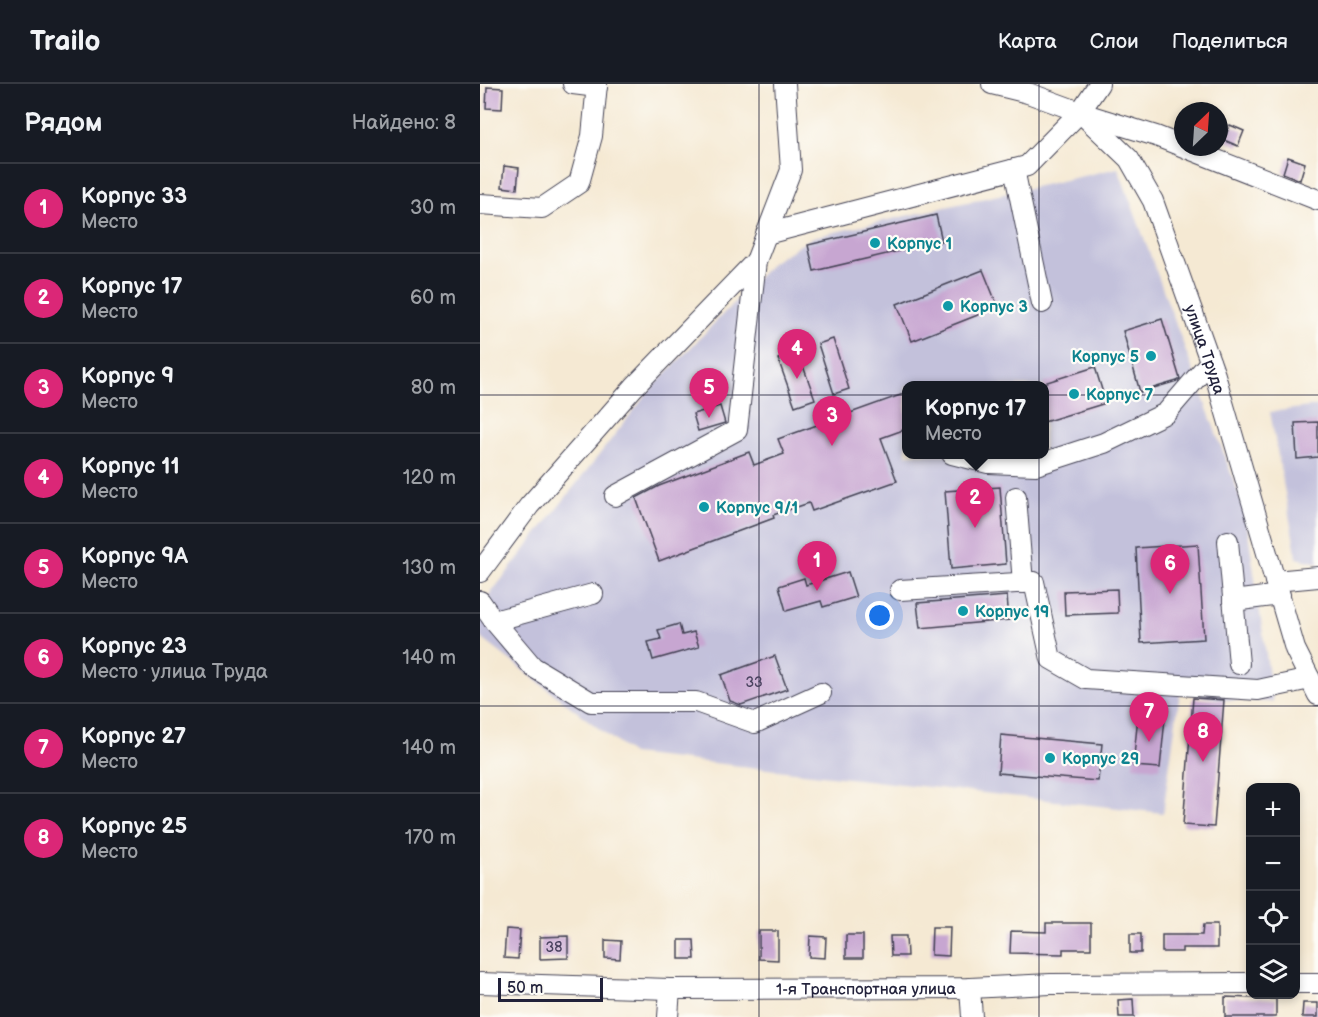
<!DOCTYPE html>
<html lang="ru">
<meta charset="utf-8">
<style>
body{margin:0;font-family:"Balsamiq Sans",sans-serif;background:#242831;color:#f1f3f6}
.controls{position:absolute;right:18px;bottom:18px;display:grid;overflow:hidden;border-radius:12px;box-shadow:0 3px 9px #0003}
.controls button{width:54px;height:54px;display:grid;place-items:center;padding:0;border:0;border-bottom:2px solid #363941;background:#171b24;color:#f1f3f6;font:30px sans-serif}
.compass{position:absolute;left:694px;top:18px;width:54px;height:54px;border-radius:50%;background:#171b24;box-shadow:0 3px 9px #0003;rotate:25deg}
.scale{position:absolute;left:18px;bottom:15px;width:105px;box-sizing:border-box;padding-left:6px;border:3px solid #22223b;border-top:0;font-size:16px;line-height:21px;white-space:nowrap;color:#22223b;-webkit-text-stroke:4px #fdfcf7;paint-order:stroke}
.you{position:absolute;left:400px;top:532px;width:21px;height:21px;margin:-15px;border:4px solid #fff;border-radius:50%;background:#1a73e8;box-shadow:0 0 0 9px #1a73e833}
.badge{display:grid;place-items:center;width:39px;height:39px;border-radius:50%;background:#db2777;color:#fff;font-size:20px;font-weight:700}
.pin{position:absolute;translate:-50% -50px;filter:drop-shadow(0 2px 3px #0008)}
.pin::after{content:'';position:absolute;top:32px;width:21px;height:18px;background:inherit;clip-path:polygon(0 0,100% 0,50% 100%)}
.popup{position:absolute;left:422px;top:297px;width:147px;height:78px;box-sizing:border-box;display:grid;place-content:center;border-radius:12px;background:#171b24;filter:drop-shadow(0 2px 4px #0005);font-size:20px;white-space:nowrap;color:#9ea1a6}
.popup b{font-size:22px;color:#f1f3f6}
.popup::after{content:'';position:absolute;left:50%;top:100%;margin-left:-12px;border:12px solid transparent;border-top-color:#171b24}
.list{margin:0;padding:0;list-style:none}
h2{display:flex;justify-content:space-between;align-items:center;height:78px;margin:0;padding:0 24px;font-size:26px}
h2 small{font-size:20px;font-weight:400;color:#9ea1a6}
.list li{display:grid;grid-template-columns:39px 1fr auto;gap:18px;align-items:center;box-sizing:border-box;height:90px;padding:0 24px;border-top:2px solid #363941}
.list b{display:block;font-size:22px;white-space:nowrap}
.list p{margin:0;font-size:20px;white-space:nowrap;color:#9ea1a6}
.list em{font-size:20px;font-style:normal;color:#9ea1a6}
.icon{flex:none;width:33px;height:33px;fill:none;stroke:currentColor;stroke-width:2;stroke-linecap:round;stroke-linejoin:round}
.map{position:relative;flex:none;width:838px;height:933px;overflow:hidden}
header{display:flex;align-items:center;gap:36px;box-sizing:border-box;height:84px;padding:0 30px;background:#171b24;border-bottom:2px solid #363941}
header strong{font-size:28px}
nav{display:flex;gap:33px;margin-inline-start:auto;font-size:21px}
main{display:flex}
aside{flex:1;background:#171b24}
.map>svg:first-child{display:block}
.industrial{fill:#c3c1db;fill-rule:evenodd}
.building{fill:#c7a6d1}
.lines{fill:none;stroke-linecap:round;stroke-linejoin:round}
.minor-casing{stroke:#424052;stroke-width:22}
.minor{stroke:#fff;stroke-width:20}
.grid{fill:none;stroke:#22223b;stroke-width:1.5;stroke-opacity:0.55}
.culture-dot{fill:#0f9aa8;stroke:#fdfcf7;stroke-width:2}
.labels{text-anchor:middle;stroke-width:4.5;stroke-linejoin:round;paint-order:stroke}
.number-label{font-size:14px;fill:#4b4360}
.culture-label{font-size:16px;font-weight:bold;fill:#0d838f;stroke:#fdfcf7;text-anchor:start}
.street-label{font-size:16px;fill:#22223b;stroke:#fdfcf7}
</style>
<header>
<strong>Trailo</strong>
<nav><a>Карта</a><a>Слои</a><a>Поделиться</a></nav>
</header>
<main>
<aside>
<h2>Рядом<small>Найдено: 8</small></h2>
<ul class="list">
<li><span class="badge">1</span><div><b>Корпус 33</b><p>Место</p></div><em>30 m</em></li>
<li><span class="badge">2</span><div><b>Корпус 17</b><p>Место</p></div><em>60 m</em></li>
<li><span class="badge">3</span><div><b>Корпус 9</b><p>Место</p></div><em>80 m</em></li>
<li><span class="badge">4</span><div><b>Корпус 11</b><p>Место</p></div><em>120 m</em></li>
<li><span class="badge">5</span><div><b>Корпус 9А</b><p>Место</p></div><em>130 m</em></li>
<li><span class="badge">6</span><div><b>Корпус 23</b><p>Место · улица Труда</p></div><em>140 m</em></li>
<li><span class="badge">7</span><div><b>Корпус 27</b><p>Место</p></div><em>140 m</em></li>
<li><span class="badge">8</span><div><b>Корпус 25</b><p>Место</p></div><em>170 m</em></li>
</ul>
</aside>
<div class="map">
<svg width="838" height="933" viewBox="0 0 838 933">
<rect width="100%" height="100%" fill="#fdfcf7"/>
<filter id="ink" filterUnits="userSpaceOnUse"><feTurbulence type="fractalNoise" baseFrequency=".0167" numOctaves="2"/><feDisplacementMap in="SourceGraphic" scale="12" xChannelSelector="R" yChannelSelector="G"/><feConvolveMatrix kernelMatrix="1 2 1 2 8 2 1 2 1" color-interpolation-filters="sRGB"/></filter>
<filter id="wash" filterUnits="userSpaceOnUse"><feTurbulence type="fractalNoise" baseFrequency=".008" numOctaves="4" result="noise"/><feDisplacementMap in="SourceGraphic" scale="24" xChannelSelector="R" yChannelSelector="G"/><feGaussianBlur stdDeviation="1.35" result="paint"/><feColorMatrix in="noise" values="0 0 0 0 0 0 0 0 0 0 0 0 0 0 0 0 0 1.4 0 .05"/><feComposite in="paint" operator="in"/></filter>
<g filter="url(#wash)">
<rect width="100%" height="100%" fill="#f5e9d3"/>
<g class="industrial">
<path d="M638 84 765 427 793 618 744 616 700 608 683 729 152 670 0 553V523L169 307 293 178 333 153ZM426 302H564V370H426Z"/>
<path d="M838 322V479L817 474 790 328Z"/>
</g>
<g id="blocks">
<g class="building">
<path d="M7 3 23 4 22 25 6 24Z"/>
<path d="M750 41 764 47 758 62 744 56Z"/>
<path d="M808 73 825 79 820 96 803 89Z"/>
<path d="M24 82 39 84 37 105 22 103Z"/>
<path d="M456 131 462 157 334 187 328 161Z"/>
<path d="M503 186 518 223 432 257 417 220Z"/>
<path d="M682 235 700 295 697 297 660 308 643 247Z"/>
<path d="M353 255 369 305 354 310 338 260Z"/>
<path d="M318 268 335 315 315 322 298 275Z"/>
<path d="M615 283 626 319 564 338V299Z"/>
<path d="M426 309V345L401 354 417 397 332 427 329 419 293 431 294 434 179 477 156 414 179 402 269 368 274 381 304 370 298 355Z"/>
<path d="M240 322 245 339 218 347 213 330Z"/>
<path d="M838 338V373L817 375 815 339Z"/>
<path d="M520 403 526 480 471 485 465 407Z"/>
<path d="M718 460 724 555 661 559 656 464Z"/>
<path d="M368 488 376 513 343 523 341 517 306 527 299 502 324 494 326 501Z"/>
<path d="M637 505 638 529 585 531 584 507Z"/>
<path d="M527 512 529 536 440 544 437 519Z"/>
<path d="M199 540 202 551 214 548 219 563 173 576 168 558 181 555 178 546Z"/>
<path d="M295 572 307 605 261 621 250 617 241 591Z"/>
<path d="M713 614 744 616 734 743 703 741Z"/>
<path d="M658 632 685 635 680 684 653 682Z"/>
<path d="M521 651 622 660 618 697 518 689Z"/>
<path d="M566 839H611V865H583V870L530 869 531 847 566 848Z"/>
<path d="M723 841H737V864H702V868H682V851H722Z"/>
<path d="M452 843H470L469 872 451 871Z"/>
<path d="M26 845 40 846 38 875 24 874Z"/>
<path d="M279 847H298V876L279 875Z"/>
<rect x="650" y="850" width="11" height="19"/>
<rect x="366" y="851" width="17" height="23"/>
<path d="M88 852V874L60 875V853Z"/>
<path d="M330 852 346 853 345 874 329 873Z"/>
<path d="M410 852H426L427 872H411Z"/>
<path d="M125 856 141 857 140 875 125 874Z"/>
<path d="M199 856H214L215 875H199Z"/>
<path d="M745 913 796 915V933H745Z"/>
<path d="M653 915 654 933H639L638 916Z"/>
<path d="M823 919H838V933H822Z"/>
</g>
</g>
</g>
<g filter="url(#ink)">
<use href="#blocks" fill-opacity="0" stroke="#424052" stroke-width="1.5"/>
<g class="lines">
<g class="minor-casing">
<g id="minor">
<path d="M93 0 117 3"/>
<path id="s1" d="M512 0 548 9 600 28 649 75 673 117 735 291 815 565 838 611"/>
<path d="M605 30 676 52 838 116"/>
<path d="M534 85 562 219"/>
<path d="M0 120 62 124 99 99 112 52 117 0"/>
<path d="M286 150 547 82 600 28 619 0"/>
<path d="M472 370 508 379 556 381 624 359 686 329 730 278"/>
<path d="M135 412 257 346 276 177 311 86 305 0"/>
<path d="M536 413 543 499"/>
<path d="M748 457 759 580"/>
<path d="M0 488 49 422 154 303 276 177"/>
<path d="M795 497 838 493"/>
<path d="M420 506 554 498 571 575 606 595 778 606 830 595"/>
<path d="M0 517 14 537 113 510"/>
<path d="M753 517 800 511"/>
<path d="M14 537 53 583 111 618H216L275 639 341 609"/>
<path id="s2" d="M0 899 190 905 490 904 571 900 770 899"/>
<path d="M816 899H838"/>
<path d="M490 904 492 933"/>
<path d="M188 933 190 905"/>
</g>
</g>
<use href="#minor" class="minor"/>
</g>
</g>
<path class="grid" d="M279 0V933M559 0V933M0 311H838M0 622H838"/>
<g class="culture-dot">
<circle cx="395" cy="159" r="6"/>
<circle cx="468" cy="222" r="6"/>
<circle cx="671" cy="272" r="6"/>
<circle cx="594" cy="310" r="6"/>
<circle cx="224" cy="423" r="6"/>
<circle cx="483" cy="527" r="6"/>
<circle cx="570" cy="674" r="6"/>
</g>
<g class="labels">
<g class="number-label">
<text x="274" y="603">33</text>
<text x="74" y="868">38</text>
</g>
<g class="culture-label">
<text x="407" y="165">Корпус 1</text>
<text x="480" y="228">Корпус 3</text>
<text x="659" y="278" text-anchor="end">Корпус 5</text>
<text x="606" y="316">Корпус 7</text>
<text x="236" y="429">Корпус 9/1</text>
<text x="495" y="533">Корпус 19</text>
<text x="582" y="680">Корпус 29</text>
</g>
<g class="street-label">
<text dy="6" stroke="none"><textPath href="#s1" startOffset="366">улица Труда</textPath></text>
<text dy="6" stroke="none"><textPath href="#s2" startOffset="386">1-я Транспортная улица</textPath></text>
</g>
</g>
</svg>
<div class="controls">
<button>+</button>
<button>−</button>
<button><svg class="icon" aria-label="locate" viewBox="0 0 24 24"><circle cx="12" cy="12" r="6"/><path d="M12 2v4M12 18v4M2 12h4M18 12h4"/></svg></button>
<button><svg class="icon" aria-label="layers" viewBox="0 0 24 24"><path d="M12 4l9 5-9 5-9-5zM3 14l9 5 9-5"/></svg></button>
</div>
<svg class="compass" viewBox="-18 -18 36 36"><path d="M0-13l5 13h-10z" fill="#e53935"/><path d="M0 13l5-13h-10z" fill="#9ea1a6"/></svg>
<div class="scale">50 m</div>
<div class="you"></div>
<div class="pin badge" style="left:337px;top:507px">1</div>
<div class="pin badge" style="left:495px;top:444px">2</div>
<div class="popup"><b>Корпус 17</b>Место</div>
<div class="pin badge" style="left:352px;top:362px">3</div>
<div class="pin badge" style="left:317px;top:295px">4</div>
<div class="pin badge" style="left:229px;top:334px">5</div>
<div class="pin badge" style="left:690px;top:510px">6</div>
<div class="pin badge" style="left:669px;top:658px">7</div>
<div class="pin badge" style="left:723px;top:678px">8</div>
</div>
</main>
